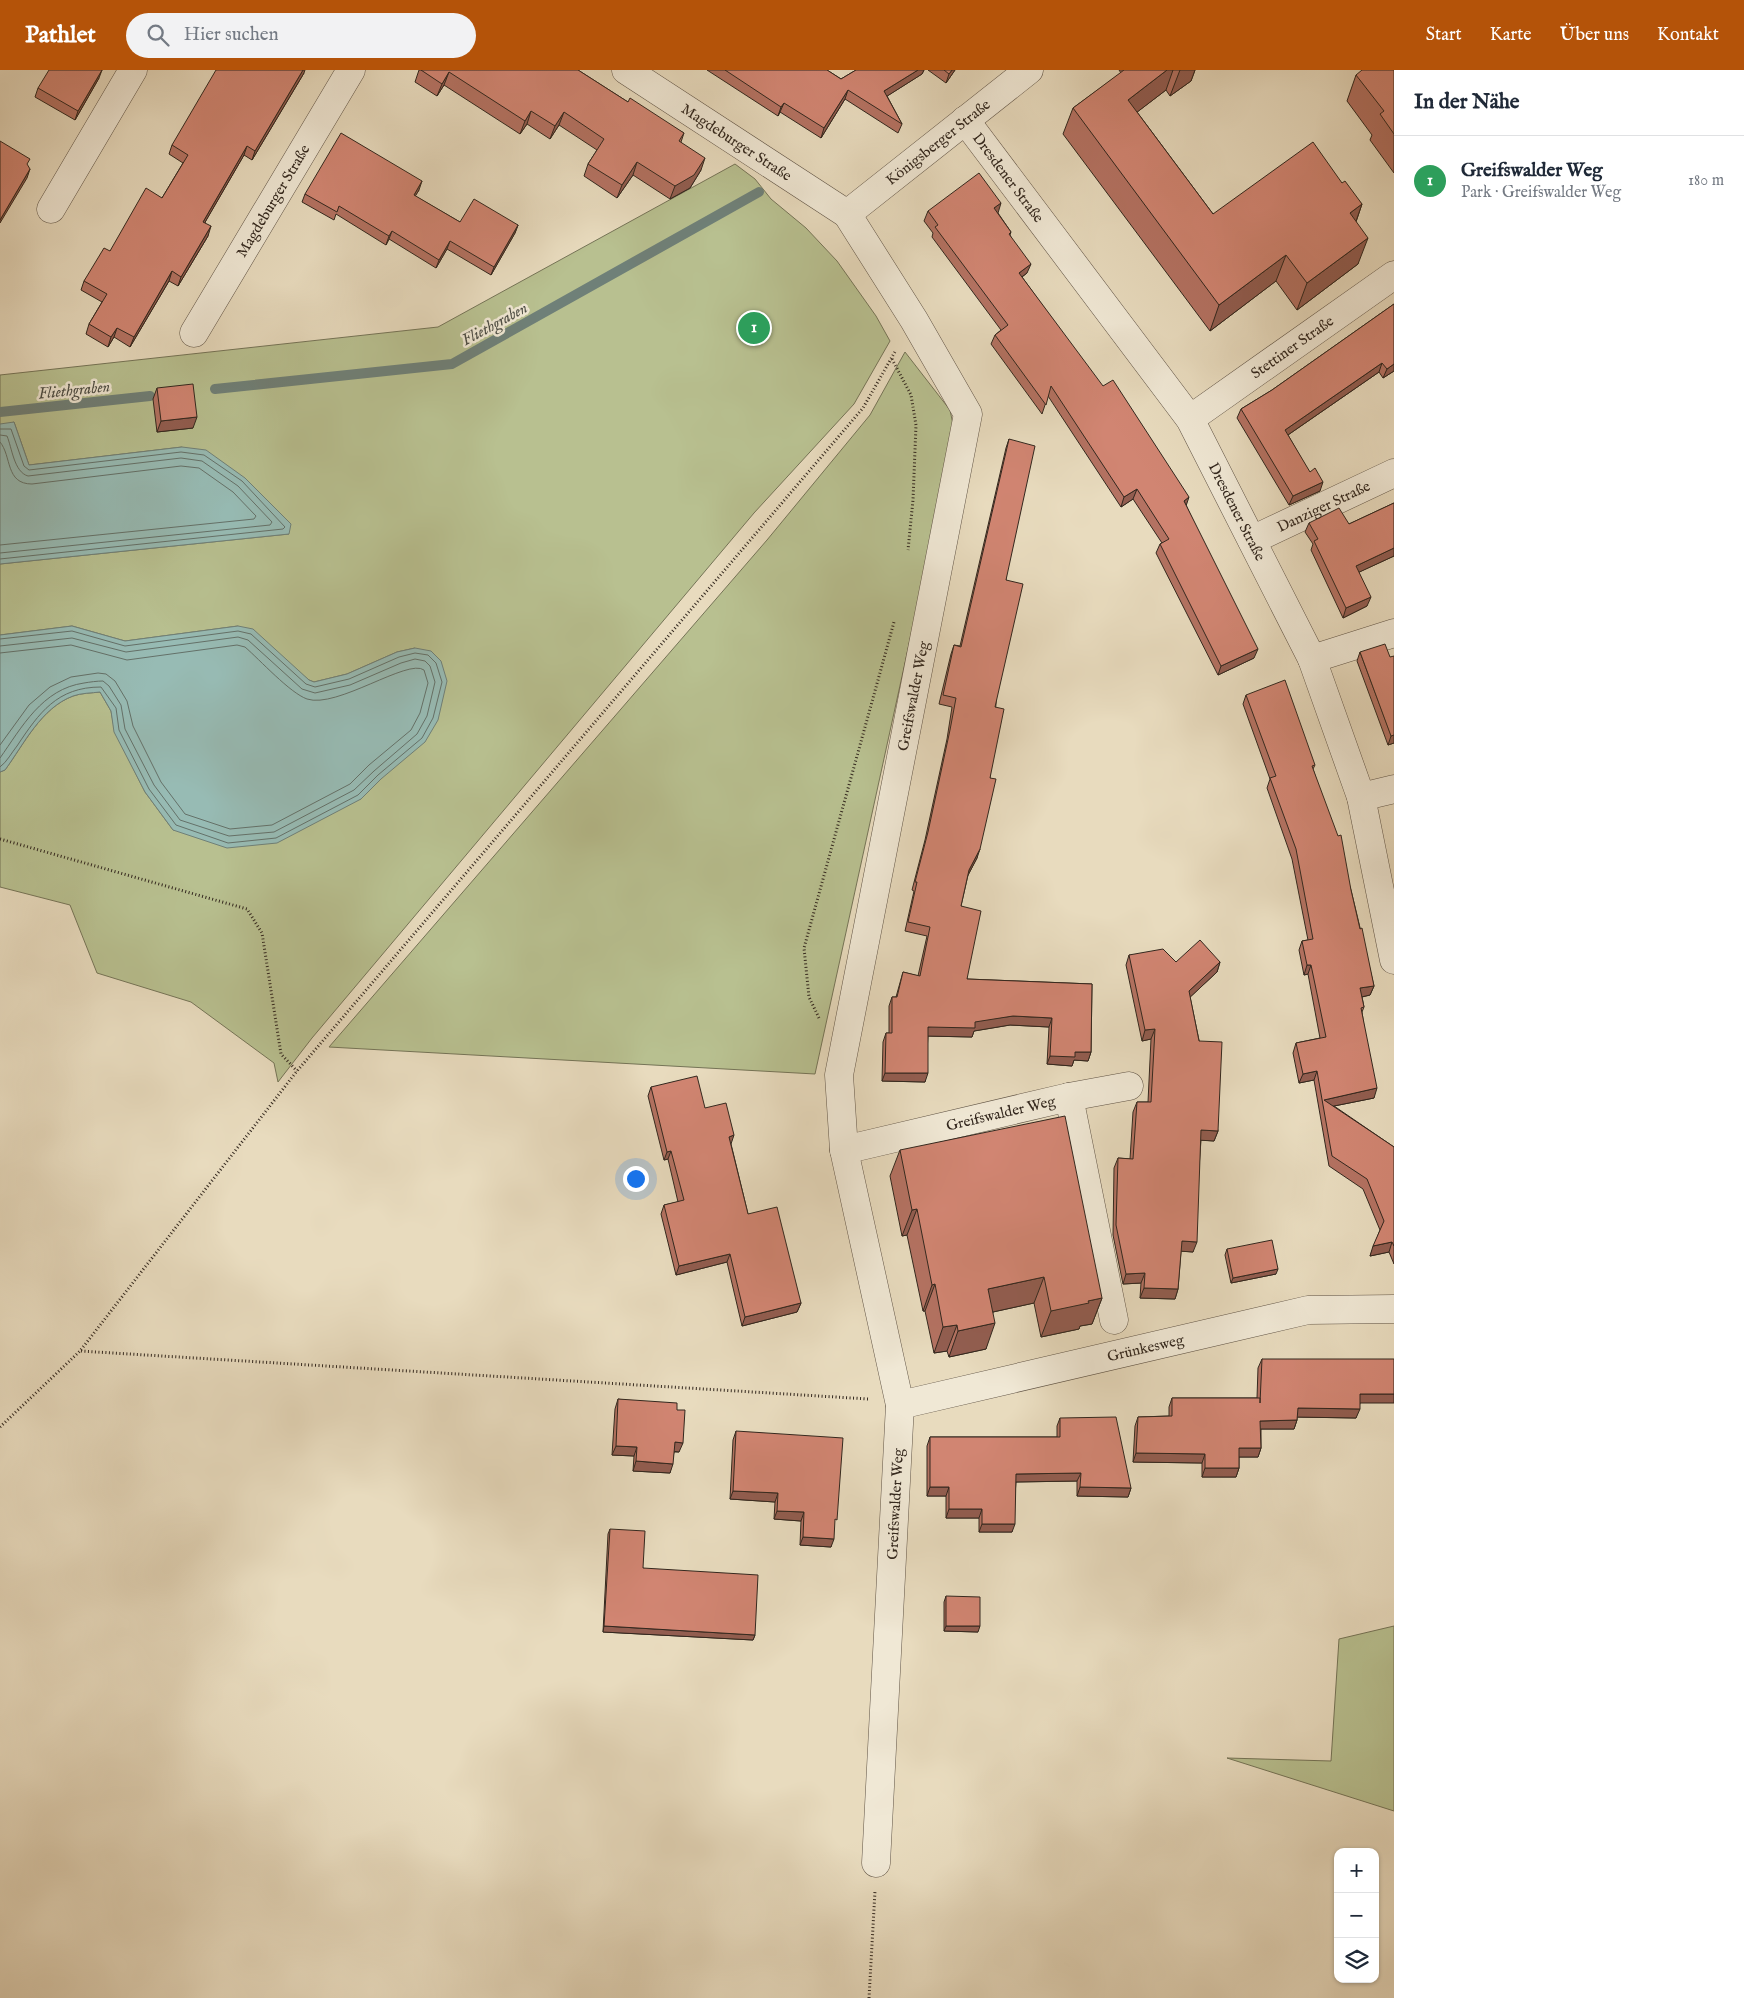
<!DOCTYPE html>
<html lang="de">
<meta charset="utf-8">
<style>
body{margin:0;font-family:"IM FELL English",serif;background:#f2f2f3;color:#1f2937}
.controls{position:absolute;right:15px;bottom:15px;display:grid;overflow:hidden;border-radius:10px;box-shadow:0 1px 4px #0004}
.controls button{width:45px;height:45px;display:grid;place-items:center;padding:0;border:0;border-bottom:1px solid #e0e1e3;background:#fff;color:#1f2937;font:25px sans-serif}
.you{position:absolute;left:635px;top:1108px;width:18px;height:18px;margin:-12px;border:4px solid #fff;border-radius:50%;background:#1a73e8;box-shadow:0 0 0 8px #1a73e833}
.badge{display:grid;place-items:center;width:32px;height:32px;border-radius:50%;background:#b45309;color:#fff;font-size:16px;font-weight:700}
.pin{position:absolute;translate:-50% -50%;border:2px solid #fff;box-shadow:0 1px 5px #0006}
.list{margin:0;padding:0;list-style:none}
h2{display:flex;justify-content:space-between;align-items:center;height:65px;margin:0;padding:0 20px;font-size:21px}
h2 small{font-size:16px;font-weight:400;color:#747a83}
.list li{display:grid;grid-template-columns:32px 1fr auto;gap:15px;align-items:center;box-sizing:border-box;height:90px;padding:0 20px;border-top:1px solid #e0e1e3}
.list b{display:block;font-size:19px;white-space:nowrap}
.list p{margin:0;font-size:16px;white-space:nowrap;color:#747a83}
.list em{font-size:16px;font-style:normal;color:#747a83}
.icon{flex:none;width:28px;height:28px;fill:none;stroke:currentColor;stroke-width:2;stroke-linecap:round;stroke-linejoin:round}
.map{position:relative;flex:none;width:1394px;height:1928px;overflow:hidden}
header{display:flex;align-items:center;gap:30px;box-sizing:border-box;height:70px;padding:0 25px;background:#b45309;color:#fff}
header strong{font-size:24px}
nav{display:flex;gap:28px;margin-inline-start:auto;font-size:18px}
.search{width:350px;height:45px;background:#f2f2f3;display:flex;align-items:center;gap:12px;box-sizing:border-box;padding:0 18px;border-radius:28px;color:#747a83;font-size:19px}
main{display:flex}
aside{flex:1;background:#fff}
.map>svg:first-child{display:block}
.green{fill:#b8c090;stroke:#757457}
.water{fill:#97bbb4;stroke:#6f8078}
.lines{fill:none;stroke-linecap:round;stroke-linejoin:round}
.shore{stroke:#647169;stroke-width:1}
.stream{stroke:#6f8078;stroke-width:10}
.minor-casing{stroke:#605446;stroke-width:29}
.path{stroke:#32271e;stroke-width:3;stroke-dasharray:1 2.5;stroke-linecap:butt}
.minor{stroke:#f0e8d5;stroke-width:28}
.wall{fill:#b47262;stroke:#32271e}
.shaded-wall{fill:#925d50;stroke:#32271e}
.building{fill:#d18572;stroke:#32271e}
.labels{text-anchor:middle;stroke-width:5;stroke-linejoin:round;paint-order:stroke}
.street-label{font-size:15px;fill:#32271e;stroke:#f0e8d5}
.water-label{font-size:16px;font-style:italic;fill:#4b4c44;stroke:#f0e8d5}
</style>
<header>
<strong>Pathlet</strong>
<div class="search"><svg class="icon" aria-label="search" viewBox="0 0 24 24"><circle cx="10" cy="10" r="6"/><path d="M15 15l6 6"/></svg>Hier suchen</div>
<nav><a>Start</a><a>Karte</a><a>Über uns</a><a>Kontakt</a></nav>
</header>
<main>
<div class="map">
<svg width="1394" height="1928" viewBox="0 0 1394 1928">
<rect width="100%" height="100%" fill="#e8dbbe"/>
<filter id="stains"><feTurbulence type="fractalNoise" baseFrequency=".004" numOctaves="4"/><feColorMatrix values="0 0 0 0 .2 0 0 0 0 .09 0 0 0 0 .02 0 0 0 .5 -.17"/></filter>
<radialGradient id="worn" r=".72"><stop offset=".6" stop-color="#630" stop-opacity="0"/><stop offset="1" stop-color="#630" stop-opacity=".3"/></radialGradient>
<g class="green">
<path d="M735 94 755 109 771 129 806 158 837 191 876 246 890 271 854 334 754 443 312 968 278 1012 274 993 191 932 97 903 70 835 0 817V702L5 700C24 674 41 638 73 626 81 623 92 623 100 622L111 641 115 662 145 722 173 760 361 729 381 709 415 578 397 582 347 604 314 612 309 610 238 556 125 571 72 556 0 565V494L289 464 182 377 29 395 14 352 0 359V305L438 257Z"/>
<path d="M905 282 950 340 955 364 815 1004 329 977 767 470 870 345Z"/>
<path d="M1394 1556V1741L1227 1688 1331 1691 1339 1569Z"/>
</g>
<g class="water">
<path d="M14 352 29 395 182 377 206 380 245 408 291 454 289 464 0 494V354Z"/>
<path d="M72 556 125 571 238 556 253 559 309 610 314 612 347 604 397 582 415 578 431 581 441 591 447 611 438 650 425 672 381 709 361 729 277 773 227 778 173 760 145 722 114 662 111 641 100 622C92 623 81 623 73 626 41 638 24 674 5 700L0 702V565Z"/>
</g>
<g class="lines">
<g class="shore">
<path d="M0 359H11L24 396 29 400 181 382 204 385 242 411 285 457 283 459 0 489"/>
<path d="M0 365 7 366C12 378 14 402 28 406L181 388 202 391 238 416 272 452 270 455 0 483"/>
<path d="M0 372C12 386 5 414 32 414L181 396 199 398 233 422 256 446 254 449 0 475"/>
<path d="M0 569 72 561 125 576 238 561 251 564 306 614 315 617 349 609 399 587 415 583 428 585 436 593 442 612 433 648 422 668 378 705 358 725 276 768 228 773 176 755 149 719 119 660 116 638 101 617C57 617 39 643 17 676 12 682 7 692 0 697"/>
<path d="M0 576 72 568 126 582 238 567 248 570 302 619 315 623 350 615 401 593 415 589 425 591 430 596 435 612 427 646 417 664 374 701 354 720 274 762 229 766 180 750 154 715 125 659 121 635 109 616 103 611C97 611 90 612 84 613 42 619 22 657 0 688"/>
<path d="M0 583 71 575 127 590 237 575 245 577C260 590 290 623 307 629 337 639 408 588 424 600L428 613 420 643 411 660 369 695 350 714 272 755 230 759 185 744 161 712 133 656 127 631 115 611 106 604 98 603 71 607 50 617 29 635 0 675"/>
</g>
<g class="stream">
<path d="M215 319 452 294 759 122"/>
<path d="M0 342 150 326"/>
</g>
<g class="minor-casing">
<g id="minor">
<path id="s1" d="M626 0 847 144 914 250 968 344 839 1005 844 1080 900 1335 876 1793"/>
<path id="s2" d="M965 50 1190 349 1312 589 1361 727 1394 890"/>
<path d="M51 139 133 0"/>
<path id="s3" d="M847 144 1029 0"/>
<path id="s4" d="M194 263 351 0"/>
<path id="s5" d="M1190 349 1394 205"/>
<path id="s6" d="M1252 470 1394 403"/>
<path d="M1312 589 1394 563"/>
<path d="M1361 727 1394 719"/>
<path d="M1069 1027 1114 1250"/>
<path id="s7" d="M844 1080 1069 1027 1129 1016"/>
<path id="s8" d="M900 1335 1308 1240 1394 1239"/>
</g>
</g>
<g class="path">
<path d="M892 289 911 325 916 355 913 430 908 480"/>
<path d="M0 769 247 839 262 863 281 984 297 1001"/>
<path d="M819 948 809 927 804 878 894 552"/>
<path d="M868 1329 80 1281 297 1001 863 338 896 280"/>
<path d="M0 1357 80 1281"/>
<path d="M869 1928 875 1821"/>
</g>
<use href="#minor" class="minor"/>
</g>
<g class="wall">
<path d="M419 0H578L628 32 684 63 681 72 701 100 690 118 670 129 633 105 617 128 584 106 588 94 597 80 559 55 550 69 527 54 520 64 444 15 437 26 415 12Z"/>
<path d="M707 0H827L841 9 856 0H924L922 4 887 26 902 54 898 63 845 29 821 68 780 42 778 46Z"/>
<path d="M928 0H955L946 13Z"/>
<path d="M1119 0H1195L1191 11 1170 26 1166 20 1137 42 1213 144 1342 113 1362 134 1356 152 1358 194 1297 240 1276 211 1210 261 1063 64 1073 38 1121 3Z"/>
<path d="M1394 0V103L1370 70 1372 65 1347 31 1356 5Z"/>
<path d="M304 3 252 90 244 85 205 152 208 166 178 216 169 211 130 277 114 267 108 277 86 264 89 254 102 232 81 220 84 211 110 181 162 128 183 93 169 84 172 75Z"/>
<path d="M99 8 75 50 35 27 38 18Z"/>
<path d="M419 120 415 126 460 152 518 155 515 163 491 205 447 179 436 198 389 169 386 175 336 144 334 150 302 132 305 124Z"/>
<path d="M928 141 998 143 1011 162 1010 165 1027 203 1022 207 1186 435 1254 588 1218 605 1156 483 1160 474 1162 473 1133 429 1121 437 1048 326 1042 344 991 274 995 265 1001 260 932 167 933 163 924 151Z"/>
<path d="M1394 234V301L1383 308 1379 302 1288 365 1320 421 1289 435 1237 348 1241 339 1272 320Z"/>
<path d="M157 318 193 358 157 362 153 329Z"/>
<path d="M1009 369 1006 510 990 708 977 788 968 805 961 836 967 909 1092 914 1091 982 1088 991 1074 990 1072 996 1047 994 1049 957 1010 955 974 961 972 967 928 966 925 1012 882 1011 883 972 886 963H889V936L892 927H896L903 902 918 906 927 866 905 861 914 821 912 820 925 770 947 669 952 637 939 634 951 584 954 575 960 576 1006 378Z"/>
<path d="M1394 433V486L1359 502 1367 536 1343 548 1311 480 1313 474 1305 462 1309 453 1349 454Z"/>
<path d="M1360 582 1394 673 1388 675 1357 591Z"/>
<path d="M1246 625 1315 695 1313 699 1351 820 1374 916 1370 925 1362 927 1364 937 1362 942 1374 1028 1334 1036 1394 1077V1194L1389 1182 1370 1186 1380 1160 1363 1119 1329 1096 1314 1010 1299 1013 1293 983 1296 973 1320 968 1308 904 1304 905 1299 880 1302 871 1308 870 1292 789 1267 718 1270 709 1243 634Z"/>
<path d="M1129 885 1176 892H1220L1217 902 1190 927 1218 1061 1214 1071 1201 1070 1193 1182 1181 1181 1178 1219 1175 1229 1140 1228 1141 1213 1123 1214 1113 1165 1114 1098 1118 1088 1130 1089 1133 1042 1137 1032H1148L1151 969 1142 971 1126 895Z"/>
<path d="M651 1017 705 1038 731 1074 748 1144 801 1233 797 1242 742 1256 727 1192 676 1205 661 1144 664 1135 678 1132 668 1089 664 1090 648 1026Z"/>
<path d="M900 1080 1102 1228 1092 1254 1080 1256 1079 1259 1041 1267 1034 1233 993 1242 986 1279 949 1287 947 1281 934 1283 925 1241H923L907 1165 902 1166 890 1106Z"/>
<path d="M1227 1179 1276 1204 1231 1213 1225 1185Z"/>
<path d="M1262 1289 1360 1333 1356 1348 1297 1347V1350L1294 1359H1261V1378L1258 1387H1239V1398L1236 1407H1202V1393L1133 1392 1135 1356 1138 1347 1169 1346V1337L1172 1328H1257L1258 1298Z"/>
<path d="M618 1329 677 1340 679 1382H674L670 1403 633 1401 634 1386 612 1385 615 1339Z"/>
<path d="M1060 1348 1131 1418 1128 1427 1077 1426V1411L1016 1412 1012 1462H979V1448H946V1426H927V1376L930 1367H1057V1356Z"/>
<path d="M736 1361 834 1458 831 1477 800 1475 801 1451 774 1449 775 1432 730 1429 733 1370Z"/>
<path d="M610 1459 643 1498 755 1565 753 1570 603 1562 608 1464Z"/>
<path d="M946 1526 978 1562 944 1561V1532Z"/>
</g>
<g class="shaded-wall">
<path d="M102 0 99 8 75 50 78 41Z"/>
<path d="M303 0H305L304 3 252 90 255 81Z"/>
<path d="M918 0H924L922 4 881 30 884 21Z"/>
<path d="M952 0H955L946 13 949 4Z"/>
<path d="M1167 0H1173L1166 20 1119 56 1128 30Z"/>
<path d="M1180 0H1195L1191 11 1170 26Z"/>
<path d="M449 2 444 15 437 26 442 14Z"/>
<path d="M848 20 845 29 821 68 824 58Z"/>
<path d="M784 33 780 42 778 46 781 37Z"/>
<path d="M531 41 527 54 520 64 525 51Z"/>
<path d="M564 42 559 55 550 69 555 56Z"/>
<path d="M247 76 244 85 200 161 203 152Z"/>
<path d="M705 88 701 100 690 118 670 129 675 116Z"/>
<path d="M637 92 633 105 617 128 622 115Z"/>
<path d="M30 99 27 108 0 153V150Z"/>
<path d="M422 111 419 120 411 133 414 125Z"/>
<path d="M1001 133 998 143 991 148 994 138Z"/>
<path d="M1362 134 1353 160 1350 143Z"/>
<path d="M518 155 515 163 491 205 494 197Z"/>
<path d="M211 156 208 166 178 216 181 207Z"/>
<path d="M392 161 389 169 386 175 389 166Z"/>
<path d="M1368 168 1358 194 1297 240 1307 213Z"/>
<path d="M450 171 447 179 436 198 439 190Z"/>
<path d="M1286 185 1276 211 1210 261 1219 235Z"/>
<path d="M1031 194 1027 203 1015 212 1019 203Z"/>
<path d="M172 201 169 211 130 277 134 267Z"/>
<path d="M117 258 114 267 108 277 111 267Z"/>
<path d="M1382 293 1379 302 1282 369 1285 360Z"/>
<path d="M1394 294V301L1383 308 1387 299Z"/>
<path d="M197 347 193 358 157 362 161 351Z"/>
<path d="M1323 412 1320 421 1289 435 1293 426Z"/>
<path d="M1137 419 1133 429 1121 437 1124 427Z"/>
<path d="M1189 427 1186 436 1184 431Z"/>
<path d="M1394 478V486L1353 505 1356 496Z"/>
<path d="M1371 527 1367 536 1343 548 1346 538Z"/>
<path d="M1258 579 1254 588 1218 605 1221 596Z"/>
<path d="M1394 665V673L1388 675 1391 666Z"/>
<path d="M980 779 977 788 966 809 969 800Z"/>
<path d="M1220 892 1217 902 1185 932 1189 921Z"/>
<path d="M1307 895H1311L1308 904 1304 905Z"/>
<path d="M1374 916 1370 925 1357 928 1360 918Z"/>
<path d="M1013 946 1052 948 1049 957 1010 955 974 961 972 967 925 966 928 957Z"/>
<path d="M1155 959 1151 969 1142 971 1145 960Z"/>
<path d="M1075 982H1091L1088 991 1074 990 1072 996 1047 994 1050 986Z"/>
<path d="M1317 1001 1314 1010 1299 1013 1303 1004Z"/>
<path d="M885 1003H928L925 1012 882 1011Z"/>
<path d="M1377 1018 1374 1028 1324 1038V1030Z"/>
<path d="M1201 1060 1218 1061 1214 1071 1197 1070Z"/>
<path d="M734 1065 731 1074 725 1075 729 1067Z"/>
<path d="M671 1081 668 1089 664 1090 667 1082Z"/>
<path d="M917 1139 907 1165 902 1166 912 1140Z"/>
<path d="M1182 1171 1197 1172 1193 1182 1178 1181Z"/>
<path d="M1392 1172 1389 1182 1370 1186 1373 1176Z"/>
<path d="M730 1184 727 1192 676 1205 679 1196Z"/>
<path d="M1278 1199 1276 1204 1231 1213 1233 1208Z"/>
<path d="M1145 1203 1141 1213 1123 1214 1126 1204Z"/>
<path d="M1044 1207 1034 1233 979 1245 988 1219Z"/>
<path d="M935 1214 925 1241H923L932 1215Z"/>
<path d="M1144 1218 1178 1219 1175 1229 1140 1228Z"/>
<path d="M1102 1228 1092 1254 1080 1256 1079 1259 1041 1267 1051 1241 1088 1231Z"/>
<path d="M801 1233 797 1242 742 1256 745 1247Z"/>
<path d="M995 1253 986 1279 949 1287 958 1261Z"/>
<path d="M957 1255 947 1281 934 1283 943 1257Z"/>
<path d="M1360 1324H1394V1333H1356Z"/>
<path d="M1298 1338 1360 1339 1356 1348 1294 1347Z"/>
<path d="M1297 1350 1294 1359H1257L1260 1351Z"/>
<path d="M675 1372 683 1373 679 1382 672 1381Z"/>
<path d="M616 1376 637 1377 634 1386 612 1385Z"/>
<path d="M1239 1378H1261L1258 1387H1236Z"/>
<path d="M1136 1383 1205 1384 1202 1393 1133 1392Z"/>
<path d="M636 1391 673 1394 670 1403 633 1401Z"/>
<path d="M1205 1398H1239L1236 1407H1202Z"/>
<path d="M1081 1403 1077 1411 1013 1412 1016 1404Z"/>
<path d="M930 1417H949L946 1426H927Z"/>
<path d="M1080 1417 1131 1418 1128 1427 1077 1426Z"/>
<path d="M733 1421 778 1423 775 1432 730 1429Z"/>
<path d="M949 1439H982L979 1448H946Z"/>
<path d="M777 1441 804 1442 801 1451 774 1449Z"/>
<path d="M982 1454H1015L1012 1462H979Z"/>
<path d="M803 1467 834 1469 831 1477 800 1475Z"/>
<path d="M604 1556 755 1565 753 1570 603 1562Z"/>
<path d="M946 1556H980L978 1562 944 1561Z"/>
</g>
<g class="building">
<path d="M49 0H102L78 41 38 18Z"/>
<path d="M216 0H303L255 81 247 76 203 152 211 156 181 207 172 201 134 267 117 258 111 267 89 254 107 224 84 211 104 178 110 181 146 118 162 128 188 85 172 75Z"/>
<path d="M421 0H578L628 32 630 28 684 63 679 71 705 88 694 105 675 116 637 92 622 115 588 94 604 69 564 42 555 56 531 41 525 51 449 2 442 14Z"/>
<path d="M725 0H827L841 9 856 0H918L884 21 902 54 848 20 824 58 784 33 781 37Z"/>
<path d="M944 0H952L949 4Z"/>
<path d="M1124 0H1167L1128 30 1213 144 1313 72 1342 113 1345 111 1362 134 1350 143 1368 168 1307 213 1286 185 1219 235 1073 38Z"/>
<path d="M1362 0H1394V64L1380 44 1384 41 1356 5Z"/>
<path d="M341 63 422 111 414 125 460 152 474 129 518 155 494 197 450 171 439 190 392 161 389 166 339 136 337 142 305 124Z"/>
<path d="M0 71 30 89 27 94 30 99 0 150Z"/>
<path d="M979 103 1001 133 994 138 1011 162 1009 164 1031 194 1019 203 1103 316 1113 310 1189 427 1184 431 1258 579 1221 596 1160 474 1169 469 1137 419 1124 427 1051 316 1046 335 995 265 1008 255 935 157 938 155 928 141Z"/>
<path d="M1394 234V294L1387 299 1382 293 1285 360 1310 402 1315 398 1323 412 1293 426 1241 339 1272 320Z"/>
<path d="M193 314 197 347 161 351 157 318Z"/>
<path d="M1009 369 1035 376 1006 510 1023 514 995 637 1004 639 990 708 996 709 980 779 969 800 961 836 981 841 967 909 1092 914 1091 982H1075V987L1050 986 1052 948 1013 946 975 952V958L928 957V1003H885L886 963H892V927H897L903 902 920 906 930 857 908 852 917 812H915L928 762 950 660 956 628 943 625 954 575 961 577Z"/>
<path d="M1394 433V478L1356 496 1371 527 1346 538 1314 471 1318 469 1309 453 1339 438 1349 454Z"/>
<path d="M1385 574 1390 587 1394 586V665L1391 666 1360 582Z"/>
<path d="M1285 610 1315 695 1312 696 1338 766 1341 765 1351 820 1360 859 1362 858 1374 916 1360 918 1364 937 1361 938 1377 1018 1324 1030 1394 1077V1176L1392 1172 1373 1176 1384 1151 1367 1109 1332 1086 1317 1001 1303 1004 1296 973 1326 967 1311 895H1307L1302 871 1313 869 1296 779 1270 708 1276 706 1246 625Z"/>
<path d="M1200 870 1220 892 1189 921 1199 971 1222 972 1218 1061 1201 1060 1197 1172 1182 1171 1178 1219 1144 1218 1145 1203 1126 1204 1116 1155 1118 1088 1133 1089 1137 1032H1151L1155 959 1145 960 1129 885 1163 879 1176 892Z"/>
<path d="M697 1006 705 1038 726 1033 734 1065 729 1067 748 1144 777 1137 801 1233 745 1247 730 1184 679 1196 664 1135 684 1130 671 1081 667 1082 651 1017Z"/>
<path d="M1065 1046 1102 1228 1088 1231 1089 1233 1051 1241 1044 1207 988 1219 995 1253 958 1261 957 1255 943 1257 935 1214 932 1215 917 1139 912 1140 900 1080Z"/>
<path d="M1272 1170 1278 1199 1233 1208 1227 1179Z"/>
<path d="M1262 1289H1394V1324H1360V1339L1298 1338 1297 1350 1260 1351 1261 1378H1239V1398H1205V1384L1136 1383 1138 1347 1172 1346V1328H1260V1333Z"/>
<path d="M618 1329 677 1333V1340H685L683 1373 675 1372 673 1394 636 1391 637 1377 616 1376Z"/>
<path d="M1116 1347 1131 1418 1080 1417 1081 1403 1016 1404 1015 1454H982V1439H949V1417H930V1367H1060V1348Z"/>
<path d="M736 1361 843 1368 837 1450 835 1449 834 1469 803 1467 804 1442 777 1441 778 1423 733 1421Z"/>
<path d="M610 1459 645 1461 643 1498 758 1505 755 1565 604 1556Z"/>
<path d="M946 1526 980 1527V1556H946Z"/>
</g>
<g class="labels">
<g class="street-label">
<text dy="5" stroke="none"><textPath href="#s1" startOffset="132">Magdeburger Straße</textPath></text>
<text dy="5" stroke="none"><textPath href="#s3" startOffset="116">Königsberger Straße</textPath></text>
<text dy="5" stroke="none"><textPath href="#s2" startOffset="72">Dresdener Straße</textPath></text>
<text dy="5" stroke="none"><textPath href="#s4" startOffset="154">Magdeburger Straße</textPath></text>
<text dy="5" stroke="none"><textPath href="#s5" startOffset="125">Stettiner Straße</textPath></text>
<text dy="5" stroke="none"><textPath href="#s6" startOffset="79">Danziger Straße</textPath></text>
<text dy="5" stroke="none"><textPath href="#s2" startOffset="478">Dresdener Straße</textPath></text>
<text transform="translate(913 626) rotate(-79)" y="5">Greifswalder Weg</text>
<text dy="5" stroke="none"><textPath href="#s7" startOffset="161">Greifswalder Weg</textPath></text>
<text dy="5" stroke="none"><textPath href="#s8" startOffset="252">Grünkesweg</textPath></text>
<text transform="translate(895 1434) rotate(-87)" y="5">Greifswalder Weg</text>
</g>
<g class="water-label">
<text transform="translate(494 253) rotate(-29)" y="6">Fliethgraben</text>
<text transform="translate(74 319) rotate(-6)" y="6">Fliethgraben</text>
</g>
</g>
<rect width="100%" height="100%" filter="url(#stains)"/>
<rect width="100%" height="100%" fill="url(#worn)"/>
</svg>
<div class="controls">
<button>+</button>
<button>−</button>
<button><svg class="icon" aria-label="layers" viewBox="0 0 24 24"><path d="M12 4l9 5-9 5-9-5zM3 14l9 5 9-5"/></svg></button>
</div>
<div class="you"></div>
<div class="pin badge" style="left:754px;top:258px;background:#2e9e5b">1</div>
</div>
<aside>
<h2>In der Nähe<small></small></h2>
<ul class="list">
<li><span class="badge" style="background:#2e9e5b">1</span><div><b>Greifswalder Weg</b><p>Park · Greifswalder Weg</p></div><em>180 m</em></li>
</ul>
</aside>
</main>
